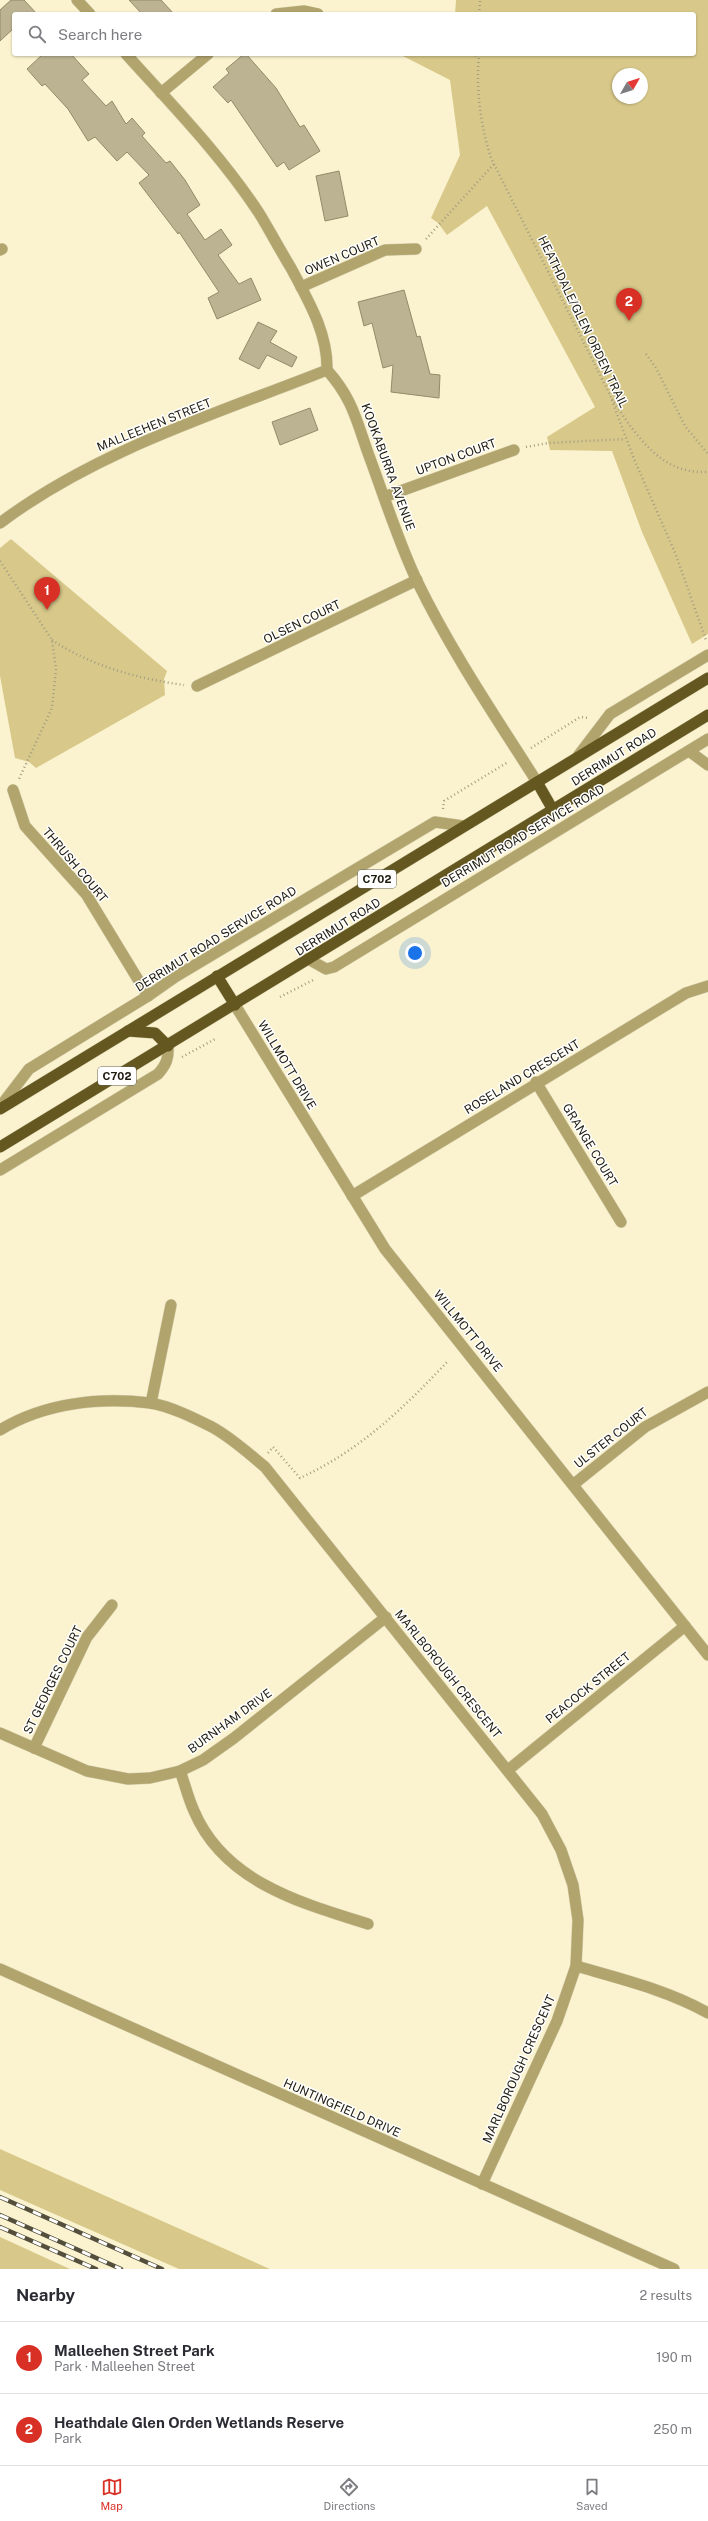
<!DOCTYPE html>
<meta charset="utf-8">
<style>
body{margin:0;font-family:"Public Sans",sans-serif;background:#f7f7f7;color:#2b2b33}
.compass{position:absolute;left:612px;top:68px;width:36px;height:36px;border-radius:50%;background:#fff;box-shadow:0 1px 3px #0004;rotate:51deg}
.you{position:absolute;left:415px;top:953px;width:14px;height:14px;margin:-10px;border:3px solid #fff;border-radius:50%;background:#1a73e8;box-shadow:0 0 0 6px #1a73e833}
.badge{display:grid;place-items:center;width:26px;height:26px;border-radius:50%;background:#d93025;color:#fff;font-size:13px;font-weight:700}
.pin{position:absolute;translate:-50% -33px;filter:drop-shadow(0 1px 2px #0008)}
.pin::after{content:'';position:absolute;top:21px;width:14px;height:12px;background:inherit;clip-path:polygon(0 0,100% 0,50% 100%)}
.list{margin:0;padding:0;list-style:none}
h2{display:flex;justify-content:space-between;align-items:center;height:52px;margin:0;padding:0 16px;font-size:17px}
h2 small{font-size:13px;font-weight:400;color:#7c7c81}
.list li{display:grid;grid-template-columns:26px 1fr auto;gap:12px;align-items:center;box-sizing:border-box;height:72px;padding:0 16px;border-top:1px solid #e1e1e2}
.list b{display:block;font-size:15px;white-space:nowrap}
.list p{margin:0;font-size:13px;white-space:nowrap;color:#7c7c81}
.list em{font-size:13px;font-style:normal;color:#7c7c81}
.icon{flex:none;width:22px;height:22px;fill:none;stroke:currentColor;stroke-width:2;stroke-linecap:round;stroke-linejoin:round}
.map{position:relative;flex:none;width:708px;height:2269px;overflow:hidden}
.search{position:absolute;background:#fff;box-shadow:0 1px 3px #0004;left:12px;right:12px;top:12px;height:44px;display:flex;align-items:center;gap:10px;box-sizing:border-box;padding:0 14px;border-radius:4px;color:#7c7c81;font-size:15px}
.sheet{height:196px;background:#fff}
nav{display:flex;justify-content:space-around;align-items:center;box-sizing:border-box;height:56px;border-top:1px solid #e1e1e2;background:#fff;font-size:11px;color:#7c7c81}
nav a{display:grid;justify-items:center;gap:2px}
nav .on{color:#d93025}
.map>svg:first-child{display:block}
.green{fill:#d8c98a;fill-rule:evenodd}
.building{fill:#bbb391;stroke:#928a6a}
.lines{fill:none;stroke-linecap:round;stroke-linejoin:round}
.minor-casing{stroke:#d8d1b0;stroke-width:12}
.tertiary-casing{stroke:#d8d1b0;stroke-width:12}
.trunk-casing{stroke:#d8d1b0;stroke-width:12}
.path{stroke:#a39d82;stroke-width:2.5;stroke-dasharray:1 3;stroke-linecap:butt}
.minor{stroke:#b1a46d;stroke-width:11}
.tertiary{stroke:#b1a46d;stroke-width:11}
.trunk{stroke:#645820;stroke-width:11}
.rail-casing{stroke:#544f3d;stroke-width:4.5}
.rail{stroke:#fff;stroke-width:3;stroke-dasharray:9;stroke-linecap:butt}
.labels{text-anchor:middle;stroke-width:3;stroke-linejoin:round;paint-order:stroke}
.shield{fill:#fff;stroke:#626057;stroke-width:1}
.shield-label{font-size:11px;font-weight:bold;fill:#1f1c0f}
.street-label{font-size:12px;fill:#1f1c0f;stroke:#fff}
</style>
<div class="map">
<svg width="708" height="2269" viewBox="0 0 708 2269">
<rect width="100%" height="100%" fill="#fbf3cf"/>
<g class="green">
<path d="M456 0H708V634L692 644 642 532 612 451 550 450 547 437 595 407 487 206 447 235 438 223 431 218 460 155 450 80 399 54H694V14H455ZM618 74H642V98H618Z"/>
<path d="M11 539 167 671 164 679 165 695 36 768 29 762 15 758 0 676V548Z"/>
<path d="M0 2149 270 2269H179L0 2190Z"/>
<path d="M0 2237 70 2269H0Z"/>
</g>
<g class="building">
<path d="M11 0H24L37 14H14V28L0 41V10Z"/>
<path d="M129 0H161L174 14H142Z"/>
<path d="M43 54H71L89 74 82 80 106 106 112 101 126 124 132 118 145 133 142 136 166 163 170 161 185 180 200 205 187 214 205 240 221 229 232 245 218 255 239 284 251 278 261 300 217 319 208 298 219 292 179 232 178 234 139 183 149 175 127 152 117 161 95 137 88 141 68 109 45 84 42 86 27 69Z"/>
<path d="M244 54H246L276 88 300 127 304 125 320 151 289 170 284 162 277 167 231 100 228 103 213 87 229 73 226 69Z"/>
<path d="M339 171 348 216 325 221 316 176Z"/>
<path d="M404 290 417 337 420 336 430 374 440 375 439 398 391 392 393 365 383 368 372 323 364 326 358 302Z"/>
<path d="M258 322 277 331 270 342 297 357 292 367 267 355 259 369 239 359Z"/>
<path d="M310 408 318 430 280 445 272 422Z"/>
</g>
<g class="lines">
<g class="minor-casing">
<g id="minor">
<path d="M276 14 304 11 318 14"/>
<path d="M161 93 208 54"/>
<path d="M0 250 2 249"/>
<path d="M301 287 385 250 416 249"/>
<path d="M384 497 514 450"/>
<path d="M0 523C97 450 216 414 327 370"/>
<path d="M197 686 417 580"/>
<path d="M689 751 708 765"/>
<path d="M578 756 610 714 708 655"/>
<path d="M13 790 25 826 86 894 148 996"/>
<path d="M310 960 326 969 334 967 708 739"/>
<path d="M536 1082 621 1222"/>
<path d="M0 1107 29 1069 148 996 175 977 435 822 463 826"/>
<path d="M0 1170 158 1074C166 1065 169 1058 168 1046"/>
<path d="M352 1196 686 993 708 986"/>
<path d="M151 1403 171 1305"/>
<path d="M0 1430C44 1403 99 1397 150 1403 170 1406 194 1418 212 1427 232 1438 248 1453 265 1467L542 1814 561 1850 573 1885 578 1920 576 1966 557 2021 482 2184"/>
<path d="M574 1484 645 1427 708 1392"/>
<path d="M0 1733 87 1771 128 1779 150 1778 180 1771 203 1760 234 1738 386 1617"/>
<path d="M34 1748 87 1637 112 1605"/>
<path d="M508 1770 685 1626"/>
<path d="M180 1771C185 1784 188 1798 194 1811 224 1882 301 1903 368 1924"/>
<path d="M576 1966C621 1979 667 1990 708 2013"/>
<path d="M0 1969 674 2269"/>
</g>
</g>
<g class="tertiary-casing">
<g id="tertiary">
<path d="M77 0 90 14"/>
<path d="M126 54C172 105 221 155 259 213 270 231 280 250 291 268 308 300 328 333 327 370 352 398 356 419 368 453 384 496 398 541 417 581 451 651 495 716 537 782"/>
<path d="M235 1005 385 1249 708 1655"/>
</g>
</g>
<g class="trunk-casing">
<g id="trunk">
<path d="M537 782 553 810"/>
<path d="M217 976 235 1005"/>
<path d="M128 1031 155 1033 168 1046"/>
<path d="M0 1109 708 678"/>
<path d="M0 1147 708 715"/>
</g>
</g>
<g class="path">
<path d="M479 14 480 0"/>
<path d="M467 54 478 56"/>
<path d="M479 54C476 89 480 124 491 158L610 395 634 459 676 555 706 640"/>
<path d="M426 239 494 164"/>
<path d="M646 354 656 368 685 426 708 454"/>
<path d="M612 399C629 425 653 463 686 470 693 472 701 472 708 472"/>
<path d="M526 447 548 443 625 439"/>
<path d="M0 561 52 640 56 669 52 708 19 779"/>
<path d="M52 640C91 666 139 679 184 685"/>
<path d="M531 748 580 717 589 718"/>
<path d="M443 809 444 801 508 762"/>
<path d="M280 997 315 979"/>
<path d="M182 1057 217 1038"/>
<path d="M268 1453 273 1447 300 1478C359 1451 403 1409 447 1362"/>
</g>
<use href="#minor" class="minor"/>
<use href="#tertiary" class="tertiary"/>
<use href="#trunk" class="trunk"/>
<g class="rail-casing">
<g id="rail">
<path d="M0 2197 162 2269"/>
<path d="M0 2215 121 2269"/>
<path d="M0 2227 96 2269"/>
</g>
</g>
<use href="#rail" class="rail"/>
</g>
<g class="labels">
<g class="shield">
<rect x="358" y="870" width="38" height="18" rx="3"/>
<rect x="98" y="1067" width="38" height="18" rx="3"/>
</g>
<g class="shield-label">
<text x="377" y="883">C702</text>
<text x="117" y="1080">C702</text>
</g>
<g class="street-label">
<text transform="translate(342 256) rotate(-23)" y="4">OWEN COURT</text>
<text transform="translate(583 322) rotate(64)" y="4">HEATHDALE/GLEN ORDEN TRAIL</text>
<text transform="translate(154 425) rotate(-22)" y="4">MALLEEHEN STREET</text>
<text transform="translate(456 457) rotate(-20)" y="4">UPTON COURT</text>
<text transform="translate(388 467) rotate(70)" y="4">KOOKABURRA AVENUE</text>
<text transform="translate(302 622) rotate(-26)" y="4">OLSEN COURT</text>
<text transform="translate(614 757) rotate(-32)" y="4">DERRIMUT ROAD</text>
<text transform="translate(523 836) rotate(-31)" y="4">DERRIMUT ROAD SERVICE ROAD</text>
<text transform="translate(75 865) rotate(50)" y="4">THRUSH COURT</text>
<text transform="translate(338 927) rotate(-32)" y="4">DERRIMUT ROAD</text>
<text transform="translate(216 939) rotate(-32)" y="4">DERRIMUT ROAD SERVICE ROAD</text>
<text transform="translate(287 1065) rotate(59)" y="4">WILLMOTT DRIVE</text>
<text transform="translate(522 1077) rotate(-31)" y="4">ROSELAND CRESCENT</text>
<text transform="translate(590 1145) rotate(59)" y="4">GRANGE COURT</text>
<text transform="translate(468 1331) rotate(51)" y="4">WILLMOTT DRIVE</text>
<text transform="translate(611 1438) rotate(-38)" y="4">ULSTER COURT</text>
<text transform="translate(448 1674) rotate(51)" y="4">MARLBOROUGH CRESCENT</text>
<text transform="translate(53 1680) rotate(-64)" y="4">ST GEORGES COURT</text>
<text transform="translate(588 1688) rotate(-39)" y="4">PEACOCK STREET</text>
<text transform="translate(230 1721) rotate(-36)" y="4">BURNHAM DRIVE</text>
<text transform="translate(519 2069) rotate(-66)" y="4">MARLBOROUGH CRESCENT</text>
<text transform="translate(342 2108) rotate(24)" y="4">HUNTINGFIELD DRIVE</text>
</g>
</g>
</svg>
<svg class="compass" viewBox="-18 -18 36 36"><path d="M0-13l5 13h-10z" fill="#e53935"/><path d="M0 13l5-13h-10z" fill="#7c7c81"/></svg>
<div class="you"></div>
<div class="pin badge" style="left:47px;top:610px">1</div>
<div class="pin badge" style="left:629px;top:321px">2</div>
<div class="search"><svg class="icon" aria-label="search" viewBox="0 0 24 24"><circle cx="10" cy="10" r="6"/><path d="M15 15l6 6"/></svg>Search here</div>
</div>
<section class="sheet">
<h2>Nearby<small>2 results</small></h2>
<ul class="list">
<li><span class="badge">1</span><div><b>Malleehen Street Park</b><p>Park · Malleehen Street</p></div><em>190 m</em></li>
<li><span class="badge">2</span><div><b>Heathdale Glen Orden Wetlands Reserve</b><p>Park</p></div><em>250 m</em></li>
</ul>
</section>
<nav>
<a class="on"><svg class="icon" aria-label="map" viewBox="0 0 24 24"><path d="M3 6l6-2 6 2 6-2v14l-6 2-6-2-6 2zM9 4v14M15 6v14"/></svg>Map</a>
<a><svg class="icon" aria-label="directions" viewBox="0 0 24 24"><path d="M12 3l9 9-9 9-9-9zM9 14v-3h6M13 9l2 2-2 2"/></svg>Directions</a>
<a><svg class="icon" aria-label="saved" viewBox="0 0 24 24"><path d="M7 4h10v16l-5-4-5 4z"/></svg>Saved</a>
</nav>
